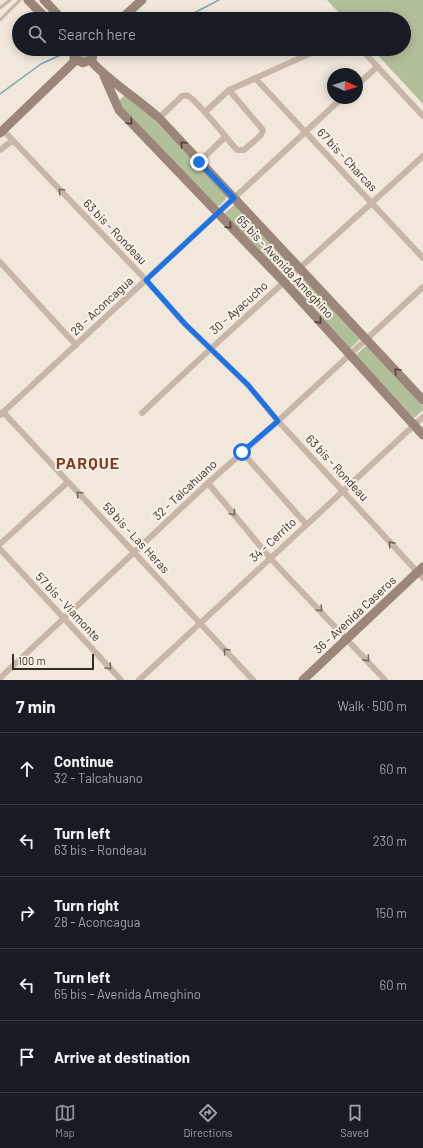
<!DOCTYPE html>
<meta charset="utf-8">
<style>
body{margin:0;font-family:Barlow,sans-serif;background:#20242c;color:#f1f3f6}
.compass{position:absolute;left:327px;top:68px;width:36px;height:36px;border-radius:50%;background:#171b24;box-shadow:0 2px 10px #0003;rotate:93deg}
.scale{position:absolute;left:12px;bottom:10px;width:82px;box-sizing:border-box;padding-left:4px;border:2px solid #352c27;border-top:0;font-size:11px;line-height:14px;white-space:nowrap;color:#352c27;-webkit-text-stroke:3px #f9f1e7;paint-order:stroke}
.stop{position:absolute;width:12px;height:12px;margin:-9px;border:3px solid #1a73e8;border-radius:50%;background:#fff}
.stop.end{background:#1a73e8;border-color:#fff;box-shadow:0 1px 4px #0008}
.list{margin:0;padding:0;list-style:none}
h2{display:flex;justify-content:space-between;align-items:center;height:52px;margin:0;padding:0 16px;font-size:17px}
h2 small{font-size:13px;font-weight:400;color:#9ea1a6}
.list li{display:grid;grid-template-columns:26px 1fr auto;gap:12px;align-items:center;box-sizing:border-box;height:72px;padding:0 16px;border-top:1px solid #363941}
.list b{display:block;font-size:15px;white-space:nowrap}
.list p{margin:0;font-size:13px;white-space:nowrap;color:#9ea1a6}
.list em{font-size:13px;font-style:normal;color:#9ea1a6}
.icon{flex:none;width:22px;height:22px;fill:none;stroke:currentColor;stroke-width:2;stroke-linecap:round;stroke-linejoin:round}
.map{position:relative;flex:none;width:423px;height:680px;overflow:hidden}
.search{position:absolute;background:#171b24;box-shadow:0 2px 10px #0003;left:12px;right:12px;top:12px;height:44px;display:flex;align-items:center;gap:10px;box-sizing:border-box;padding:0 14px;border-radius:22px;color:#9ea1a6;font-size:15px}
.sheet{height:412px;background:#171b24}
nav{display:flex;justify-content:space-around;align-items:center;box-sizing:border-box;height:56px;border-top:1px solid #363941;background:#171b24;font-size:11px;color:#9ea1a6}
nav a{display:grid;justify-items:center;gap:2px}
nav .on{color:#8c9099}
.map>svg:first-child{display:block}
.green{fill:#b2bf9b}
.lines{fill:none;stroke-linecap:round;stroke-linejoin:round}
.stream{stroke:#7ba9ad;stroke-width:1.5}
.service{stroke:#c8b7a7;stroke-width:3}
.minor{stroke:#c8b7a7;stroke-width:6}
.secondary{stroke:#9c8679;stroke-width:9}
.oneway{stroke:#4f423c}
.oneway2{stroke:#776b61}
.route{stroke:#1a73e8;stroke-width:5}
.labels{text-anchor:middle;stroke-width:4;stroke-linejoin:round;paint-order:stroke}
.street-label{font-size:12px;fill:#352c27;stroke:#f9f1e7}
.district-label{font-size:16px;font-weight:bold;letter-spacing:1px;fill:#813c23;stroke:#f9f1e7}
</style>
<div class="map">
<svg width="423" height="680" viewBox="0 0 423 680">
<rect width="100%" height="100%" fill="#f1e7db"/>
<g class="green">
<path d="M327 0H423V104L372 49H404V19H345Z"/>
<path d="M79 49 90 50V52L86 59 79 57Z"/>
<path d="M124 96 137 102 226 195V199L219 206H216L120 105 119 101Z"/>
<path d="M235 204 296 267 284 278 223 215Z"/>
<path d="M302 276 360 339 350 349 291 286Z"/>
<path d="M367 345 423 406V410L414 418 356 355Z"/>
</g>
<g class="lines">
<g class="stream">
<path d="M182 19 219 0"/>
<path d="M103 55 119 54 128 49"/>
<path d="M0 94 41 64 65 53"/>
</g>
<g class="service">
<path d="M0 8 10 0"/>
<path d="M0 20 20 0"/>
</g>
<g class="minor">
<path d="M361 49 423 116"/>
<path d="M255 78 423 258"/>
<path d="M357 85 377 67"/>
<path d="M205 112 229 90 320 49"/>
<path d="M159 118 182 96C185 95 186 95 188 96 197 100 228 140 237 150H244L261 135 263 130 229 90"/>
<path d="M3 130 146 280 185 324 248 385 278 421 423 578"/>
<path d="M0 150 12 141"/>
<path d="M199 162 225 137"/>
<path d="M0 262 76 345"/>
<path d="M3 412 253 680"/>
<path d="M142 413C234 325 330 242 423 156"/>
<path d="M0 415 342 98"/>
<path d="M242 452 306 524"/>
<path d="M208 483 270 558 385 680"/>
<path d="M0 544 68 482"/>
<path d="M0 549 121 680"/>
<path d="M0 678 208 483 278 421 423 287"/>
<path d="M139 680 423 417"/>
</g>
<g class="secondary">
<path d="M28 0 47 19"/>
<path d="M44 0 62 19"/>
<path d="M121 19 142 0"/>
<path d="M74 49V58L83 63 92 59 94 49"/>
<path d="M91 61C111 83 137 98 159 118L423 400"/>
<path d="M104 76 119 110 284 282 423 435"/>
<path d="M0 133 76 60"/>
<path d="M303 680 423 567"/>
</g>
</g>
<defs><path id="oneway-chevron" d="M-2-3.5L2.5 0L-2 3.5" fill="none" stroke-width="1.6" stroke-linecap="round" stroke-linejoin="round"/></defs>
<g class="oneway">
<use href="#oneway-chevron" transform="translate(130 122) rotate(47)"/>
<use href="#oneway-chevron" transform="translate(183 144) rotate(-133)"/>
<use href="#oneway-chevron" transform="translate(229 226) rotate(46)"/>
<use href="#oneway-chevron" transform="translate(319 321) rotate(48)"/>
<use href="#oneway-chevron" transform="translate(397 371) rotate(-133)"/>
</g>
<g class="oneway2">
<use href="#oneway-chevron" transform="translate(61 191) rotate(-134)"/>
<use href="#oneway-chevron" transform="translate(79 494) rotate(-134)"/>
<use href="#oneway-chevron" transform="translate(233 513) rotate(50)"/>
<use href="#oneway-chevron" transform="translate(391 544) rotate(-132)"/>
<use href="#oneway-chevron" transform="translate(320 609) rotate(46)"/>
<use href="#oneway-chevron" transform="translate(226 651) rotate(-133)"/>
<use href="#oneway-chevron" transform="translate(367 659) rotate(48)"/>
<use href="#oneway-chevron" transform="translate(109 667) rotate(47)"/>
</g>
<g class="lines">
<path class="route" d="M199 162 234 198 146 280 185 324 248 385 278 421 242 452"/>
</g>
<g class="labels">
<g class="street-label">
<text transform="translate(347 160) rotate(47)" y="4">67 bis - Charcas</text>
<text transform="translate(115 232) rotate(46)" y="4">63 bis - Rondeau</text>
<text transform="translate(285 267) rotate(47)" y="4">65 bis - Avenida Ameghino</text>
<text transform="translate(102 306) rotate(-43)" y="4">28 - Aconcagua</text>
<text transform="translate(239 308) rotate(-42)" y="4">30 - Ayacucho</text>
<text transform="translate(337 468) rotate(47)" y="4">63 bis - Rondeau</text>
<text transform="translate(185 490) rotate(-43)" y="4">32 - Talcahuano</text>
<text transform="translate(136 538) rotate(47)" y="4">59 bis - Las Heras</text>
<text transform="translate(273 540) rotate(-43)" y="4">34 - Cerrito</text>
<text transform="translate(68 607) rotate(47)" y="4">57 bis - Viamonte</text>
<text transform="translate(355 615) rotate(-43)" y="4">36 - Avenida Caseros</text>
</g>
<g class="district-label">
<text x="88" y="469">PARQUE</text>
</g>
</g>
</svg>
<svg class="compass" viewBox="-18 -18 36 36"><path d="M0-13l5 13h-10z" fill="#e53935"/><path d="M0 13l5-13h-10z" fill="#9ea1a6"/></svg>
<div class="scale">100 m</div>
<div class="stop" style="left:242px;top:452px"></div>
<div class="stop end" style="left:199px;top:162px"></div>
<div class="search"><svg class="icon" aria-label="search" viewBox="0 0 24 24"><circle cx="10" cy="10" r="6"/><path d="M15 15l6 6"/></svg>Search here</div>
</div>
<section class="sheet">
<h2>7 min<small>Walk · 500 m</small></h2>
<ul class="list">
<li><svg class="icon" aria-label="ahead" viewBox="0 0 24 24"><path d="M12 20V5M6 11l6-6 6 6"/></svg><div><b>Continue</b><p>32 - Talcahuano</p></div><em>60 m</em></li>
<li><svg class="icon" aria-label="left" viewBox="0 0 24 24"><path d="M17 20v-9H6M10 6l-5 5 5 5"/></svg><div><b>Turn left</b><p>63 bis - Rondeau</p></div><em>230 m</em></li>
<li><svg class="icon" aria-label="right" viewBox="0 0 24 24"><path d="M7 20v-9h11M14 6l5 5-5 5"/></svg><div><b>Turn right</b><p>28 - Aconcagua</p></div><em>150 m</em></li>
<li><svg class="icon" aria-label="left" viewBox="0 0 24 24"><path d="M17 20v-9H6M10 6l-5 5 5 5"/></svg><div><b>Turn left</b><p>65 bis - Avenida Ameghino</p></div><em>60 m</em></li>
<li><svg class="icon" aria-label="arrive" viewBox="0 0 24 24"><path d="M6 21V4h12l-3 4 3 4H6"/></svg><div><b>Arrive at destination</b></div></li>
</ul>
</section>
<nav>
<a class="on"><svg class="icon" aria-label="map" viewBox="0 0 24 24"><path d="M3 6l6-2 6 2 6-2v14l-6 2-6-2-6 2zM9 4v14M15 6v14"/></svg>Map</a>
<a><svg class="icon" aria-label="directions" viewBox="0 0 24 24"><path d="M12 3l9 9-9 9-9-9zM9 14v-3h6M13 9l2 2-2 2"/></svg>Directions</a>
<a><svg class="icon" aria-label="saved" viewBox="0 0 24 24"><path d="M7 4h10v16l-5-4-5 4z"/></svg>Saved</a>
</nav>
